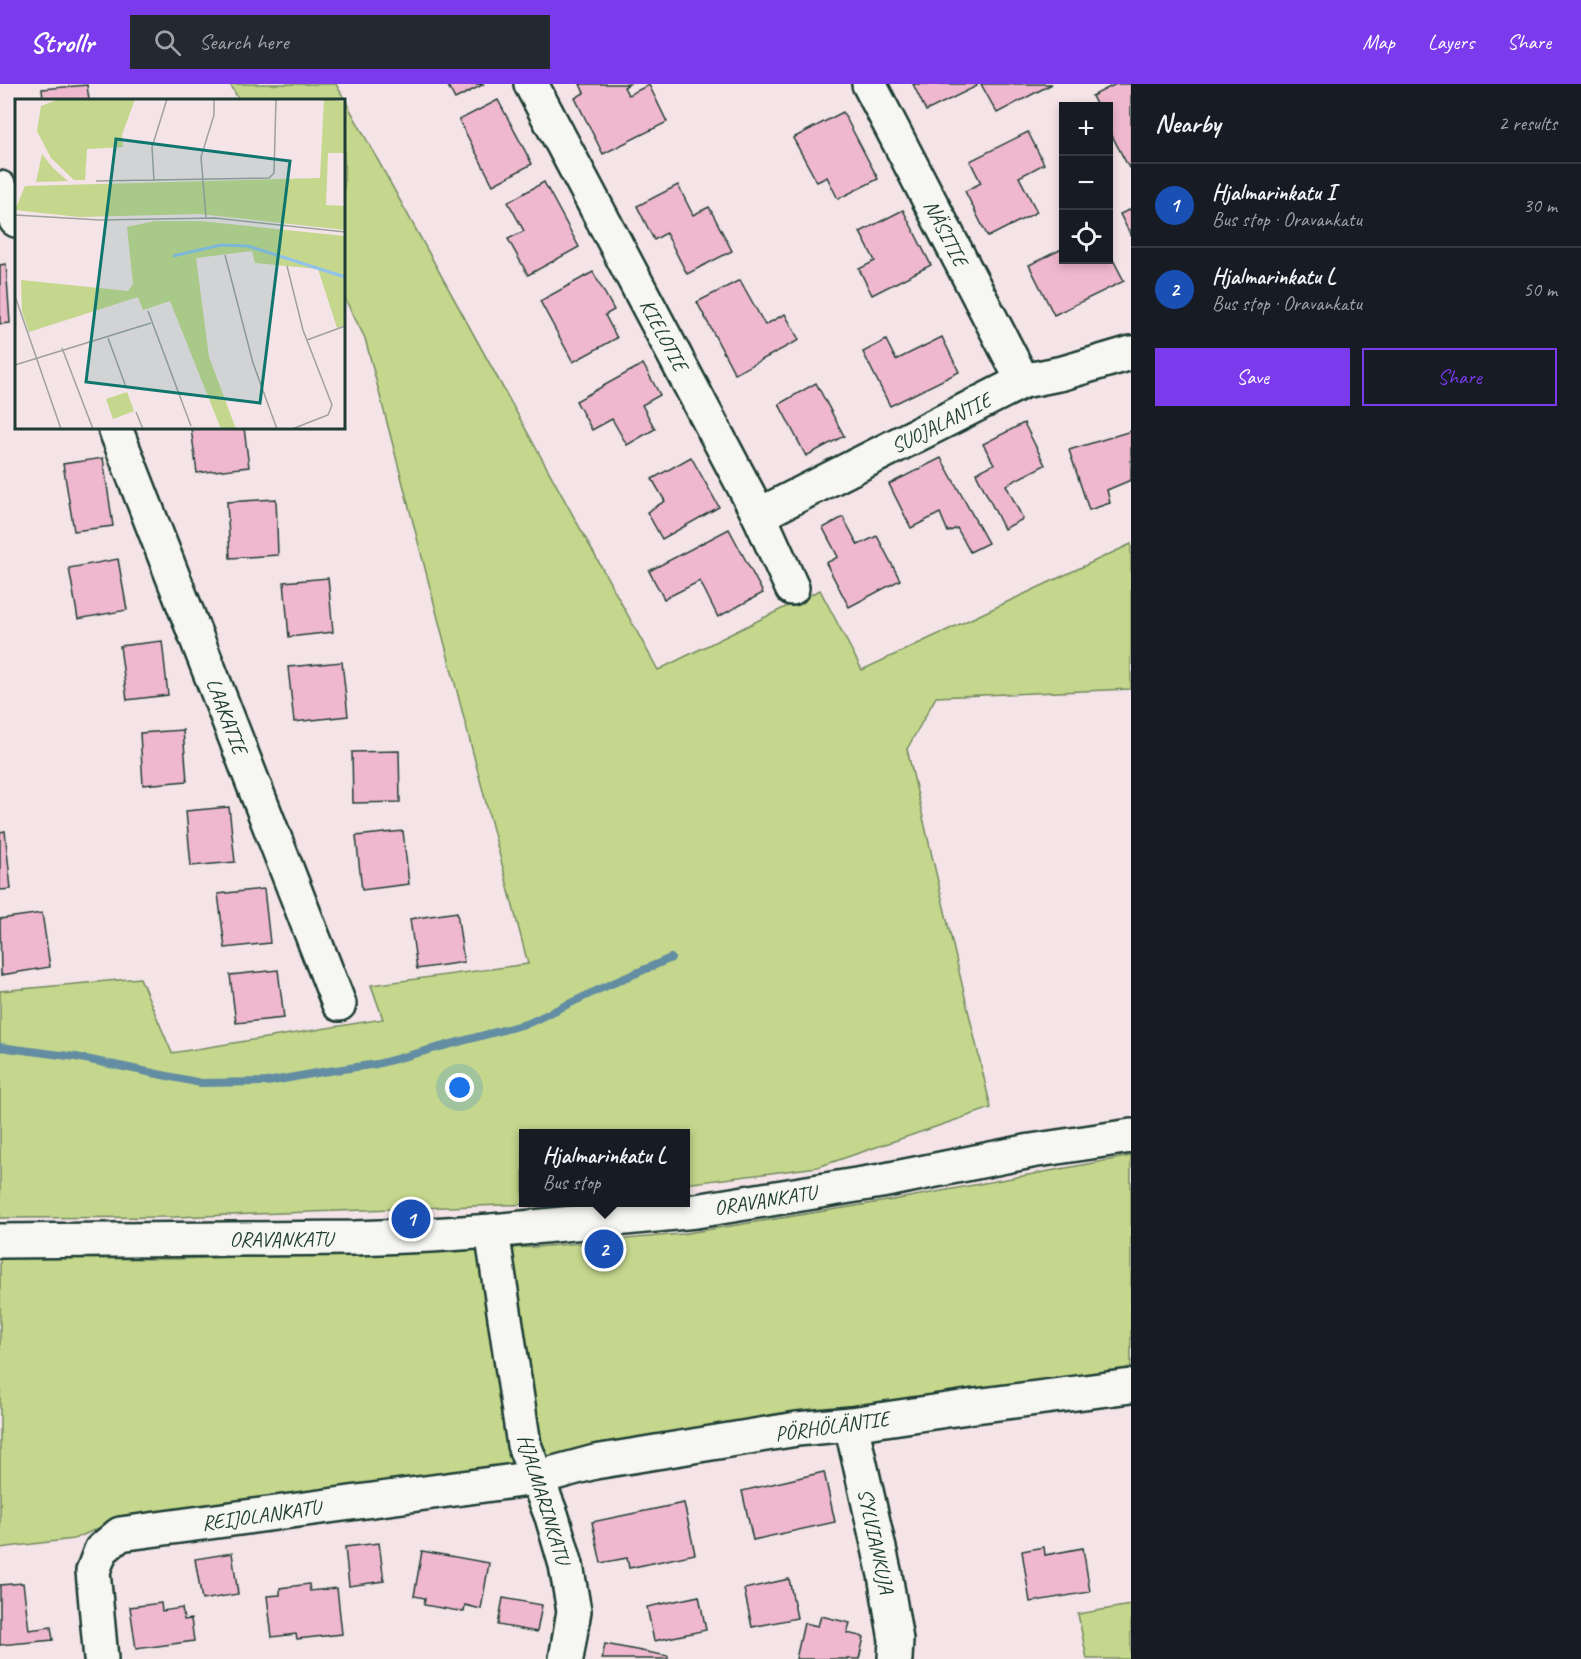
<!DOCTYPE html>
<meta charset="utf-8">
<style>
body{margin:0;font-family:Caveat,sans-serif;background:#242831;color:#f1f3f6}
.controls{position:absolute;right:18px;top:18px;display:grid;overflow:hidden;border-radius:0px;box-shadow:0 3px 9px #0003}
.controls button{width:54px;height:54px;display:grid;place-items:center;padding:0;border:0;border-bottom:2px solid #363941;background:#171b24;color:#f1f3f6;font:30px sans-serif}
.you{position:absolute;left:460px;top:1004px;width:21px;height:21px;margin:-15px;border:4px solid #fff;border-radius:50%;background:#1a73e8;box-shadow:0 0 0 9px #1a73e833}
.badge{display:grid;place-items:center;width:39px;height:39px;border-radius:50%;background:#7c3aed;color:#fff;font-size:20px;font-weight:700}
.pin{position:absolute;translate:-50% -50%;border:3px solid #fff;box-shadow:0 2px 6px #0006}
.popup{position:absolute;left:519px;top:1045px;width:171px;height:78px;box-sizing:border-box;display:grid;place-content:center;border-radius:0px;background:#171b24;filter:drop-shadow(0 2px 4px #0005);font-size:20px;white-space:nowrap;color:#9ea1a6}
.popup b{font-size:22px;color:#f1f3f6}
.popup::after{content:'';position:absolute;left:50%;top:100%;margin-left:-12px;border:12px solid transparent;border-top-color:#171b24}
.list{margin:0;padding:0;list-style:none}
h2{display:flex;justify-content:space-between;align-items:center;height:78px;margin:0;padding:0 24px;font-size:26px}
h2 small{font-size:20px;font-weight:400;color:#9ea1a6}
.list li{display:grid;grid-template-columns:39px 1fr auto;gap:18px;align-items:center;box-sizing:border-box;height:84px;padding:0 24px;border-top:2px solid #363941}
.list b{display:block;font-size:22px;white-space:nowrap}
.list p{margin:0;font-size:20px;white-space:nowrap;color:#9ea1a6}
.list em{font-size:20px;font-style:normal;color:#9ea1a6}
.actions{display:flex;gap:12px;padding:18px 24px}
.actions a{flex:1;padding:14px 0;border:2px solid #7c3aed;border-radius:0px;text-align:center;font-size:21px;color:#7c3aed}
.actions .main{background:#7c3aed;color:#fff}
.icon{flex:none;width:33px;height:33px;fill:none;stroke:currentColor;stroke-width:2;stroke-linecap:round;stroke-linejoin:round}
.map{position:relative;flex:none;width:1131px;height:1575px;overflow:hidden}
header{display:flex;align-items:center;gap:36px;box-sizing:border-box;height:84px;padding:0 30px;background:#7c3aed;color:#fff}
header strong{font-size:28px}
nav{display:flex;gap:33px;margin-inline-start:auto;font-size:21px}
.search{width:420px;height:54px;background:#242831;display:flex;align-items:center;gap:15px;box-sizing:border-box;padding:0 21px;border-radius:0px;color:#9ea1a6;font-size:22px}
main{display:flex}
aside{flex:1;background:#171b24}
.map>svg:first-child{display:block}
.green{fill:#c4d78c;stroke:#728a60;stroke-width:1.5}
.lines{fill:none;stroke-linecap:round;stroke-linejoin:round}
.stream{stroke:#638da2;stroke-width:8}
.building{fill:#f0b8ce;stroke:#1f3d34;stroke-width:1.5}
.minor-casing{stroke:#1f3d34;stroke-width:38}
.minor{stroke:#f6f6f2;stroke-width:33}
.labels{text-anchor:middle;stroke-width:5;stroke-linejoin:round;paint-order:stroke}
.street-label{font-size:21px;fill:#1f3d34;stroke:#f6f6f2}
.inset-river{fill:none;stroke:#90c2ec;stroke-width:3}
.inset-road{fill:none;stroke:#9fa19f;stroke-width:1.5}
.view{fill:#0f766e;fill-opacity:0.15;stroke:#0f766e;stroke-width:3}
.inset-edge{fill:none;stroke:#1f3d34;stroke-width:3}
</style>
<header>
<strong>Strollr</strong>
<div class="search"><svg class="icon" aria-label="search" viewBox="0 0 24 24"><circle cx="10" cy="10" r="6"/><path d="M15 15l6 6"/></svg>Search here</div>
<nav><a>Map</a><a>Layers</a><a>Share</a></nav>
</header>
<main>
<div class="map">
<svg width="1131" height="1575" viewBox="0 0 1131 1575">
<rect width="100%" height="100%" fill="#f4e3e7"/>
<filter id="ink" filterUnits="userSpaceOnUse"><feTurbulence type="fractalNoise" baseFrequency=".0167" numOctaves="2"/><feDisplacementMap in="SourceGraphic" scale="12" xChannelSelector="R" yChannelSelector="G"/><feConvolveMatrix kernelMatrix="1 2 1 2 8 2 1 2 1" color-interpolation-filters="sRGB"/></filter>
<g filter="url(#ink)">
<g class="green">
<path d="M230 0H336L658 586 820 506 862 586 1131 460V605L936 613 907 665 991 1024 818 1083 685 1100V1050H523V1118L547 1119 533 1120 174 1133 0 1134V907L140 894 172 969 383 935 371 901 528 880 365 254 344 213V16H239Z"/>
<path d="M1131 1072V1289L477 1389 124 1433 74 1455 0 1464V1174L176 1175 536 1163 681 1150 893 1116Z"/>
<path d="M1131 1521V1575H1087L1078 1530Z"/>
</g>
<g class="lines">
<path class="stream" d="M0 963 76 973 201 999 267 998 322 988 377 980 529 939 602 904 671 874"/>
</g>
<g class="building">
<path d="M447 0H484L455 15Z"/>
<path d="M580 0H629L624 3 628 11 649 1 667 38 603 70 575 14 584 9Z"/>
<path d="M913 0H976L977 2 926 27Z"/>
<path d="M981 0H1052L997 29Z"/>
<path d="M1116 0H1131V83L1129 84 1108 44V22H1097L1092 12Z"/>
<path d="M87 1 89 16H43L42 5Z"/>
<path d="M498 16 532 80 493 101 459 36Z"/>
<path d="M843 28 878 95 838 115 827 93 817 98 793 54Z"/>
<path d="M1028 48 1044 80 1019 93 1037 128 988 153 965 107 981 99 970 77Z"/>
<path d="M544 98 579 163 528 191 508 155 524 147 508 118Z"/>
<path d="M678 101 693 131 709 123 732 167 687 190 666 149 654 156 637 122Z"/>
<path d="M1131 125V152L1120 130Z"/>
<path d="M903 126 931 181 872 211 859 185 875 177 860 148Z"/>
<path d="M1064 164V176H1108V166L1124 197 1054 231 1029 181Z"/>
<path d="M6 180 10 239 0 240V181Z"/>
<path d="M593 188 614 226 605 231 617 254 573 278 540 217Z"/>
<path d="M740 196 765 241 785 230 799 256 735 290 697 218Z"/>
<path d="M942 253 959 288 890 322 863 268 886 256 896 276Z"/>
<path d="M643 280 660 311 642 321 655 345 627 361 612 335 592 346 576 317Z"/>
<path d="M816 299 844 352 806 372 779 320Z"/>
<path d="M1024 339 1045 381 1006 401 1023 435 1004 445 976 389 994 380 983 360Z"/>
<path d="M191 344H244L249 383 197 389Z"/>
<path d="M1131 347V396L1107 406 1110 419 1089 426 1069 366Z"/>
<path d="M691 373 719 423 662 455 647 428 665 417 652 395Z"/>
<path d="M103 374 113 442 74 447 63 380Z"/>
<path d="M941 374 988 459 970 468 957 444 948 448 940 429 911 444 889 400Z"/>
<path d="M276 415 278 471 230 474 227 418Z"/>
<path d="M843 433 858 461 877 452 900 496 849 523 826 479 838 473 823 444Z"/>
<path d="M729 445 763 509 718 533 700 497 664 515 649 487Z"/>
<path d="M118 475 127 526 78 535 69 484Z"/>
<path d="M328 494 333 548 289 553 284 498Z"/>
<path d="M162 557 168 611 127 616 120 562Z"/>
<path d="M342 578 348 632 294 638 288 583Z"/>
<path d="M183 646 187 697 143 701 140 649Z"/>
<path d="M399 667 400 718 353 719 352 668Z"/>
<path d="M229 723 235 778 191 782 186 727Z"/>
<path d="M5 747 11 805 0 806V748Z"/>
<path d="M403 747 409 800 362 806 356 752Z"/>
<path d="M264 805 270 859 225 864 218 810Z"/>
<path d="M457 828 464 878 417 885 410 835Z"/>
<path d="M42 829 50 883 1 891 0 835Z"/>
<path d="M278 886 284 934 236 939 230 891Z"/>
<path d="M824 1388 835 1438 753 1456 742 1407Z"/>
<path d="M684 1419 695 1470 629 1484 627 1474 601 1479 592 1438Z"/>
<path d="M379 1459 384 1497 349 1502 345 1463Z"/>
<path d="M1044 1463 1045 1471 1083 1464 1090 1508 1030 1518 1022 1467Z"/>
<path d="M422 1467 489 1479 481 1525 465 1521 464 1528 424 1521 425 1514 414 1512Z"/>
<path d="M232 1469 238 1510 202 1516 195 1475Z"/>
<path d="M789 1495 797 1534 752 1543 744 1505Z"/>
<path d="M23 1499 29 1546 51 1543 53 1556 0 1561V1501Z"/>
<path d="M309 1500 310 1507 337 1504 342 1550 297 1555 296 1550 272 1553 267 1512 280 1511V1504Z"/>
<path d="M699 1512 706 1546 654 1557 647 1523Z"/>
<path d="M503 1514 542 1521 537 1548 498 1541Z"/>
<path d="M161 1519 162 1527 182 1524 184 1536 191 1535 194 1557 136 1565 130 1523Z"/>
<path d="M821 1532 850 1539 847 1549 864 1553 859 1575H796L804 1539 818 1542Z"/>
<path d="M605 1560 668 1572V1575H602Z"/>
</g>
<g class="lines">
<g class="minor-casing">
<g id="minor">
<path d="M531 0 759 431 792 504"/>
<path d="M869 0 1023 297"/>
<path d="M0 104 16 136"/>
<path d="M115 344 339 920"/>
<path d="M759 431 1023 297 1063 289 1131 269"/>
<path d="M492 1147 524 1361 552 1433 566 1481 574 1527 566 1575"/>
<path d="M0 1157 355 1154 431 1151 492 1147 696 1127 881 1097 1031 1067 1131 1052"/>
<path d="M851 1340 885 1491 896 1556 895 1575"/>
<path d="M101 1575 93 1487 101 1466 120 1450 536 1394 595 1378 797 1345 851 1340 975 1322 1131 1302"/>
</g>
</g>
<use href="#minor" class="minor"/>
</g>
</g>
<g class="labels">
<g class="street-label">
<text transform="translate(946 149) rotate(63)" y="7">NÄSITIE</text>
<text transform="translate(664 251) rotate(62)" y="7">KIELOTIE</text>
<text transform="translate(941 339) rotate(-27)" y="7">SUOJALANTIE</text>
<text transform="translate(227 632) rotate(69)" y="7">LAAKATIE</text>
<text transform="translate(765 1116) rotate(-9)" y="7">ORAVANKATU</text>
<text x="281" y="1162">ORAVANKATU</text>
<text transform="translate(832 1342) rotate(-8)" y="7">PÖRHÖLÄNTIE</text>
<text transform="translate(544 1415) rotate(73)" y="7">HJALMARINKATU</text>
<text transform="translate(261 1431) rotate(-8)" y="7">REIJOLANKATU</text>
<text transform="translate(876 1457) rotate(78)" y="7">SYLVIANKUJA</text>
</g>
</g>
<g transform="translate(15 15)">
<rect width="330" height="330" fill="#f4e3e7"/>
<path d="M44 0H120L107 36 108 48 72 50 70 81H59L36 59 22 32 26 7ZM309 0 330 3V54H313L311 106 330 107V131L185 115 64 118 0 111 10 87 305 79ZM27 55 38 69 53 82 21 83ZM140 122H184L330 137V226L322 229 303 170 240 164 237 152 181 159 194 258 221 330H206L155 202 128 211 123 198 14 233 7 213 6 181 113 192 118 185 112 128ZM112 293 119 312 98 320 91 300Z" fill="#c4d78c"/>
<path class="inset-river" d="M158 157 206 146 233 147 330 178"/>
<path class="inset-road" d="M81 82 254 79 259 74 261 0M139 82 137 48 152 0M0 116 85 121 200 119 330 133M191 118 186 58 199 16V0M210 156 238 264 262 330M272 167 288 231 317 306 313 316 277 330M0 197 46 330M133 212 176 327M93 239 111 288M292 241 330 227M47 249 78 330M0 266 136 224M121 313 128 330"/>
<path class="view" d="M101 40 275 62 245 304 71 283Z"/>
<rect width="330" height="330" class="inset-edge"/>
</g>
</svg>
<div class="controls">
<button>+</button>
<button>−</button>
<button><svg class="icon" aria-label="locate" viewBox="0 0 24 24"><circle cx="12" cy="12" r="6"/><path d="M12 2v4M12 18v4M2 12h4M18 12h4"/></svg></button>
</div>
<div class="you"></div>
<div class="pin badge" style="left:411px;top:1135px;background:#1a4fb4">1</div>
<div class="pin badge" style="left:604px;top:1165px;background:#1a4fb4">2</div>
<div class="popup"><b>Hjalmarinkatu L</b>Bus stop</div>
</div>
<aside>
<h2>Nearby<small>2 results</small></h2>
<ul class="list">
<li><span class="badge" style="background:#1a4fb4">1</span><div><b>Hjalmarinkatu I</b><p>Bus stop · Oravankatu</p></div><em>30 m</em></li>
<li><span class="badge" style="background:#1a4fb4">2</span><div><b>Hjalmarinkatu L</b><p>Bus stop · Oravankatu</p></div><em>50 m</em></li>
</ul>
<div class="actions"><a class="main">Save</a><a>Share</a></div>
</aside>
</main>
